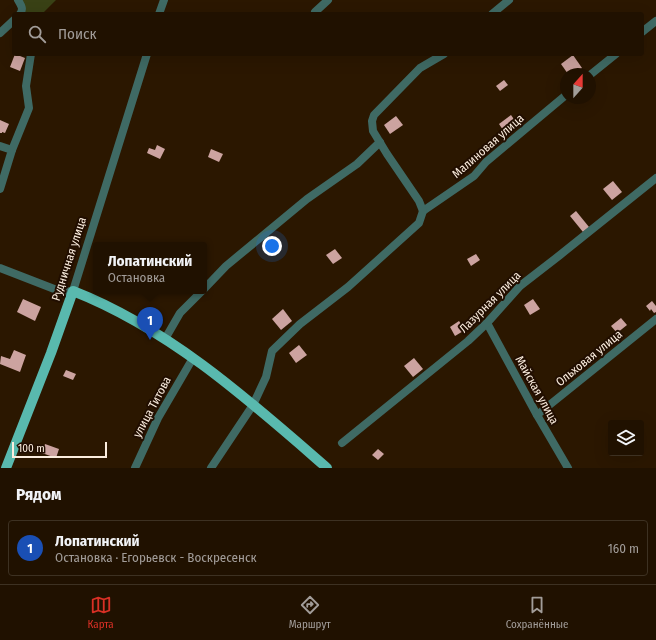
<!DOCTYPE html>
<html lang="ru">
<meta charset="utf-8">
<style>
body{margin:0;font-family:"Fira Sans Condensed",sans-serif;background:#281a0a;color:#f1f3f6}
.controls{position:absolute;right:12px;bottom:12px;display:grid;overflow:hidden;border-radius:4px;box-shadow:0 4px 16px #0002}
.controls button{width:36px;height:36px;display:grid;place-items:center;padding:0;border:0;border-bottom:1px solid #3d3122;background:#201100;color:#f1f3f6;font:20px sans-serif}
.compass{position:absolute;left:560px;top:68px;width:36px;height:36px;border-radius:50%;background:#201100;box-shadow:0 4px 16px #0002;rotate:21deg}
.scale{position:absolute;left:12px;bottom:10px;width:95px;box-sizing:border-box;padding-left:4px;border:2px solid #fbedde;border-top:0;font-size:11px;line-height:14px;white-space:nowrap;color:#fbedde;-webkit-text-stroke:3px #210e00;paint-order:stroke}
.you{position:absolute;left:272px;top:246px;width:14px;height:14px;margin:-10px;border:3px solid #fff;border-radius:50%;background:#1a73e8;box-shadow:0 0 0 6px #1a73e833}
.badge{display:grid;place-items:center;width:26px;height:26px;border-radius:50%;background:#d93025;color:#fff;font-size:13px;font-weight:700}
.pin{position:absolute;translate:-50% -33px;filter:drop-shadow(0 1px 2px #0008)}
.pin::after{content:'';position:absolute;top:21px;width:14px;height:12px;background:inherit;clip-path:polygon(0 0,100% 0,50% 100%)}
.popup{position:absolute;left:93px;top:242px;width:114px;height:52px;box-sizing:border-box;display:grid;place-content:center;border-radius:4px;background:#201100;filter:drop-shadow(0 1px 3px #0005);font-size:13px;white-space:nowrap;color:#a29d99}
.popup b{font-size:15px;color:#f1f3f6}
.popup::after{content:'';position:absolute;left:50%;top:100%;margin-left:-8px;border:8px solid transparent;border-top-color:#201100}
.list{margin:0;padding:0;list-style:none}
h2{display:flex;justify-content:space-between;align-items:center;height:52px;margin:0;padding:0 16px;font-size:17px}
h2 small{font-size:13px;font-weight:400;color:#a29d99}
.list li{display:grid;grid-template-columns:26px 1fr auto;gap:12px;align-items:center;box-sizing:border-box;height:56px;margin:0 8px 8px;padding:0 8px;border:1px solid #3d3122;border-radius:4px}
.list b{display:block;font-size:15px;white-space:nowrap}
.list p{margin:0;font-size:13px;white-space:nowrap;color:#a29d99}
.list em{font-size:13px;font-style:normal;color:#a29d99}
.icon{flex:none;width:22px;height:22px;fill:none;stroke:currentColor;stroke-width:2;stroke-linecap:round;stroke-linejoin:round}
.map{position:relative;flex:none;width:656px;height:468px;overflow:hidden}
.search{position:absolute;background:#201100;box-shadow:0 4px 16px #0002;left:12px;right:12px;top:12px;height:44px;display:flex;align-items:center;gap:10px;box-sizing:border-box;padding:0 14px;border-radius:4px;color:#a29d99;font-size:15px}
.sheet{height:116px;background:#201100}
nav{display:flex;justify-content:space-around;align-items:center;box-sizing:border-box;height:56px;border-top:1px solid #3d3122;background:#201100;font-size:11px;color:#a29d99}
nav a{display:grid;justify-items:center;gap:2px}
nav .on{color:#d93025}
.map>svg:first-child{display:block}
.green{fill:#394115}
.building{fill:#cca3a0}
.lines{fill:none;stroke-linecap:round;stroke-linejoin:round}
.minor{stroke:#3f6a64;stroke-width:8}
.major{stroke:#59b9ae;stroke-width:10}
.labels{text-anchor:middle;stroke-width:4;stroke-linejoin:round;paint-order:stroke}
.street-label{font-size:12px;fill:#fbedde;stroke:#210e00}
</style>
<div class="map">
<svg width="656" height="468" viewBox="0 0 656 468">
<rect width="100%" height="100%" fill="#2b1700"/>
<path class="green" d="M21 0H56L42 14H23Z"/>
<g class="building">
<path d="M15 54 25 58 20 71 10 67Z"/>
<path d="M573 55 582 68 575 74H568L561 64Z"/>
<path d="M504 80 508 85 500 91 496 86Z"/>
<path d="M511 115 518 125 505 133 499 124Z"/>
<path d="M396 116 403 125 390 134 384 125Z"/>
<path d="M0 120 9 124 5 133 2 132V133H0Z"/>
<path d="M157 145 165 149 160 159 147 153 149 148 155 150Z"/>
<path d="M211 149 223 154 219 162 208 157Z"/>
<path d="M613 181 622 192 612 200 603 189Z"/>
<path d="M576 211 589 227 583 232 570 216Z"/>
<path d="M335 249 342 258 333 264 326 255Z"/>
<path d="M476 254 480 260 471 266 467 259Z"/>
<path d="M23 299 41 307 35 321 17 312Z"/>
<path d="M533 299 540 309 530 315 524 305Z"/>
<path d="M652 301 656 306V312L654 313 651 309 650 311 646 306Z"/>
<path d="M283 309 292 321 281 330 272 319Z"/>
<path d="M621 318 627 325 617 333 611 326Z"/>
<path d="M459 321 465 330 455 336 450 327Z"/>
<path d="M299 345 307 355 296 363 289 353Z"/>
<path d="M14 350 26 355 20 372 0 364 1 356 10 359Z"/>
<path d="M414 358 423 369 413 377 404 366Z"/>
<path d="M66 370 76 374 73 380 63 376Z"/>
<path d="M45 444 59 449 56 458 42 453Z"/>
<path d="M378 449 384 454 378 460 372 455Z"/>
</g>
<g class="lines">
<g class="minor">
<path d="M18 0C21 5 24 9 20 14"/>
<path d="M315 12 328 0"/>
<path d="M159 14 164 0"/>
<path d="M492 14 509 0"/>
<path d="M642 32 656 21"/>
<path d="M0 33 14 20"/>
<path d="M590 75 616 54"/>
<path d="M0 146 12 150 0 189"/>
<path d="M12 150 29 108 26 86 31 54"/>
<path d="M423 211 474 176 486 162 566 95"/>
<path d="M0 268 62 292 73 291 147 54"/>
<path d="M204 289 226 266 307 199 357 164 380 142"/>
<path d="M487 323 537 415 568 468"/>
<path d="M165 339 180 313 202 291"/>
<path d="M537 415 656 319"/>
<path d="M342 443 468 341 487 323 520 286 560 255 656 178"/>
<path d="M135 468 158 418 193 358"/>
<path d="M211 468 253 405 266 377 272 351 300 324 348 287 419 223 423 211 419 201 387 154 373 131 372 121 374 115 420 68 444 54"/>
</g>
<path class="major" d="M6 468 51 353 73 291C170 329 250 401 327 468"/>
</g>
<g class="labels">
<g class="street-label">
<text transform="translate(488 146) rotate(-41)" y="4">Малиновая улица</text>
<text transform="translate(69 259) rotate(-72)" y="4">Рудничная улица</text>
<text transform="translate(490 302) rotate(-45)" y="4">Лазурная улица</text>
<text transform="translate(589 358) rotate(-39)" y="4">Ольховая улица</text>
<text transform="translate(537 390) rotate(61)" y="4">Майская улица</text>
<text transform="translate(152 407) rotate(-62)" y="4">улица Титова</text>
</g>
</g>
</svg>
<div class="controls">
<button><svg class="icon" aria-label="layers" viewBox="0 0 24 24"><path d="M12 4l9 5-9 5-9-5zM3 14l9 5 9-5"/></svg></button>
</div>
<svg class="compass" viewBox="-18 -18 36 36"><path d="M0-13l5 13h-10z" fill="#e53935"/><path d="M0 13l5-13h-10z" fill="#a29d99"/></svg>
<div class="scale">100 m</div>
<div class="you"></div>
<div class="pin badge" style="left:150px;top:340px;background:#1a4fb4">1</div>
<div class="popup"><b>Лопатинский</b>Остановка</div>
<div class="search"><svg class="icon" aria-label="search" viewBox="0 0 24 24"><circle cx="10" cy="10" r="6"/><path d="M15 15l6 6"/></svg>Поиск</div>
</div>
<section class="sheet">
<h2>Рядом<small></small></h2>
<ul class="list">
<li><span class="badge" style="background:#1a4fb4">1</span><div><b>Лопатинский</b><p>Остановка · Егорьевск - Воскресенск</p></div><em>160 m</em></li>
</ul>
</section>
<nav>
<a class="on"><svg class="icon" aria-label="map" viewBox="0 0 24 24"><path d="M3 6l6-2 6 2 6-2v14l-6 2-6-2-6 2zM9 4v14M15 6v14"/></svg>Карта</a>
<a><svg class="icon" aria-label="directions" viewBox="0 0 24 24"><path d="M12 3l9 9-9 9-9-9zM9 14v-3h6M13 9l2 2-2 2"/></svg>Маршрут</a>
<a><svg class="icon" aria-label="saved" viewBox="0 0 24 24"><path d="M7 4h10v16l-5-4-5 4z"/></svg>Сохранённые</a>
</nav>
